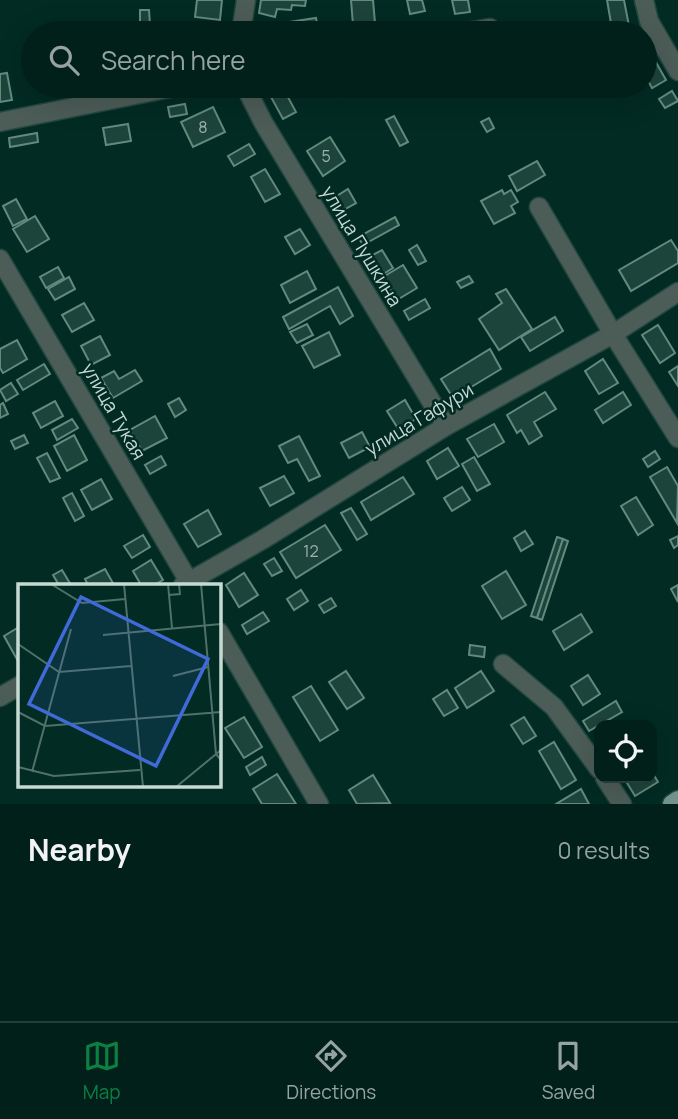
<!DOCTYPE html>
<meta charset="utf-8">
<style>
body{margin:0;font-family:Manrope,sans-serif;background:#0c2823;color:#f1f3f6}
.controls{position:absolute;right:21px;bottom:21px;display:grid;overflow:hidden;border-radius:14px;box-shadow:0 7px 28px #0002}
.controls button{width:63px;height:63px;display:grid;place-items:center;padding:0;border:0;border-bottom:2px solid #233e39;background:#02201a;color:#f1f3f6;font:35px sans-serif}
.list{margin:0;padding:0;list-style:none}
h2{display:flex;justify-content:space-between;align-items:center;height:91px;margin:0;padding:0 28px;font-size:30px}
h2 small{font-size:23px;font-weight:400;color:#96a3a2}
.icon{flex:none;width:38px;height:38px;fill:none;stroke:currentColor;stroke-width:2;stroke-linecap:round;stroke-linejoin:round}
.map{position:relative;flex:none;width:678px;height:804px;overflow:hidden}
.search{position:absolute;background:#02201a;box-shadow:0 7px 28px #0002;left:21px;right:21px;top:21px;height:77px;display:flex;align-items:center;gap:18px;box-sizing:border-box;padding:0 24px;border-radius:38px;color:#96a3a2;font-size:26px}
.sheet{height:217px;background:#02201a}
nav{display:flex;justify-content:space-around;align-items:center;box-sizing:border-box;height:98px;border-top:2px solid #233e39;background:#02201a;font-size:19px;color:#96a3a2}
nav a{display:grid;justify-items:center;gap:4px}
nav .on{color:#0b8043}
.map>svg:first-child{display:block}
.building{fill:#1d443a;stroke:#628a7f;stroke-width:2}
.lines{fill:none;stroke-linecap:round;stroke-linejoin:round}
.minor-casing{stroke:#21473f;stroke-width:21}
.major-casing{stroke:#21473f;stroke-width:21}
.minor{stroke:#4c5c57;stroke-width:18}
.major{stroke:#72938a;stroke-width:18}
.labels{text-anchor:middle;stroke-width:5;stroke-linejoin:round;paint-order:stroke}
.number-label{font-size:16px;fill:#9cb4ae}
.street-label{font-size:19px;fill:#c6dad4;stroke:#022b23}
.inset-road{fill:none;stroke:#50716a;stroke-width:2}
.view{fill:#3f6ad7;fill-opacity:0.15;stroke:#3f6ad7;stroke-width:3.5}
.inset-edge{fill:none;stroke:#c6dad4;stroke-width:3.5}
</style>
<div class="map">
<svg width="678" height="804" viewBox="0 0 678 804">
<rect width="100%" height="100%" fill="#022b23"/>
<g class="building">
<path d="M197 0H222L220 20 195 17Z"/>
<path d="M261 0H306L305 6 292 5 291 10 277 9 275 17 259 13Z"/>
<path d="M351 0H373L375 23 353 25Z"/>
<path d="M407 0H422L425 11 410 14Z"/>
<path d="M452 0H468L470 12 455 14Z"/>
<path d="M607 0H624L629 26 612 29Z"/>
<path d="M140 10H149L150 25H140Z"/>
<path d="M316 18 319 33H284L282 23Z"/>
<path d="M193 25 217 27 216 33H192Z"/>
<path d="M645 43 666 80 652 88 645 75Z"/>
<path d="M7 73 12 100 0 102V74Z"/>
<path d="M265 86H282L296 112 283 119Z"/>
<path d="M340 86H368L369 90 343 97Z"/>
<path d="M672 91 678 101 665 108 659 99Z"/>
<path d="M185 104 187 114 170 117 168 107Z"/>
<path d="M213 107 225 132 193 147 181 122Z"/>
<path d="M394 116 408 142 400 146 386 120Z"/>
<path d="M489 118 494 128 487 132 481 122Z"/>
<path d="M128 124 131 141 106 145 103 128Z"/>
<path d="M37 133 38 142 10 147 9 138Z"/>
<path d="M330 137 345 161 323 176 307 151Z"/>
<path d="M249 144 255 154 234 166 228 156Z"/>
<path d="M537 161 545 175 517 191 509 176Z"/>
<path d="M265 169 280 194 265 202 251 177Z"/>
<path d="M348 189 356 203 340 212 332 199Z"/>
<path d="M502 190 504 194 511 190 518 202 511 206 515 213 494 224 481 201Z"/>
<path d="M16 199 27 219 13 226 3 206Z"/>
<path d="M35 216 49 239 27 252 13 229Z"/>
<path d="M395 217 399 225 363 245 358 237Z"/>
<path d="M300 229 310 245 295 254 285 237Z"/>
<path d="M671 240 678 251V263L631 291 619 270Z"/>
<path d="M417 245 426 261 418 265 409 250Z"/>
<path d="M382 250 393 268 380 276 369 257Z"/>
<path d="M403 265 417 288 397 300 383 277Z"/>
<path d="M58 267 64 278 46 288 40 277Z"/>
<path d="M307 271 316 289 290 303 281 285Z"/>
<path d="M469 276 473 282 461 288 457 282Z"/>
<path d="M69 277 75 289 55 300 48 289Z"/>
<path d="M338 287 353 316 340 324 330 306 289 329 283 317Z"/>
<path d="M506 289 532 329 499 350 479 319 502 303 496 294Z"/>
<path d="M425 299 430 308 409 320 404 311Z"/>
<path d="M84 303 94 320 72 332 62 315Z"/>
<path d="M555 317 563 331 530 351 521 337Z"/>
<path d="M307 324 313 335 297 343 290 332Z"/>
<path d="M658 325 675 353 660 363 642 335Z"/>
<path d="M329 332 340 355 314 368 302 346Z"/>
<path d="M100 336 110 355 91 365 81 346Z"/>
<path d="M17 340 27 359 3 373 0 368V349Z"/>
<path d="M490 349 501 369 453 398 441 379Z"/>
<path d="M603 359 618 383 599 394 585 371Z"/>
<path d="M44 364 50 374 23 390 17 380Z"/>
<path d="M678 366V386L669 372Z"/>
<path d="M135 370 142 381 113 398 101 378 114 371 119 379Z"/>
<path d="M11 383 18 394 6 401 0 390Z"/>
<path d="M545 392 556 409 534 422 542 436 529 444 521 430 517 433 507 415Z"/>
<path d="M623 392 631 405 603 423 595 410Z"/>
<path d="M179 398 186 410 175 417 168 404Z"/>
<path d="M405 400 416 419 399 430 387 411Z"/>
<path d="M55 401 63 416 41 428 33 413Z"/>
<path d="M3 403 8 414 0 418V405Z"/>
<path d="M155 416 167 438 142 451 130 430Z"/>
<path d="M72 419 78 428 57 440 52 430Z"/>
<path d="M494 424 504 442 478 457 467 439Z"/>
<path d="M362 432 370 447 349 458 341 443Z"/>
<path d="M24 435 28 443 15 449 11 441Z"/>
<path d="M74 435 87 460 67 471 54 446Z"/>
<path d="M299 436 320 476 309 481 297 459 288 463 279 446Z"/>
<path d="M448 448 459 466 437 479 427 461Z"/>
<path d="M655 451 660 459 648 467 643 459Z"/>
<path d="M47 453 60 478 50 482 37 458Z"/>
<path d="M161 456 166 465 150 474 145 465Z"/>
<path d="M474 457 490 484 477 491 462 464Z"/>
<path d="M667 467 678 486 677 523 650 477Z"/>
<path d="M284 476 294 493 270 506 260 488Z"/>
<path d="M403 477 414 494 371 520 361 502Z"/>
<path d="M101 479 112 499 92 510 81 490Z"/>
<path d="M462 487 470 500 452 511 444 498Z"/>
<path d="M72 493 84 516 75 521 63 498Z"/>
<path d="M636 497 653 525 638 535 621 506Z"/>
<path d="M351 508 367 534 357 540 341 513Z"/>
<path d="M208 510 221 534 198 547 184 524Z"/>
<path d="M325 525 341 550 296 578 280 552Z"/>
<path d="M525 531 533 544 521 551 514 538Z"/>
<path d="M143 535 150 547 132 558 124 546Z"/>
<path d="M678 536V545L674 548 670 540Z"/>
<path d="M557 537 563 539 537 618 531 616Z"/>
<path d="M563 539 568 541 542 620 537 618Z"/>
<path d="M274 558 282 571 272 576 264 564Z"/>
<path d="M151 560 163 580 154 585H141L133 571Z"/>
<path d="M105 569 114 585H88L85 579Z"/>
<path d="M62 570 71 585H59L53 575Z"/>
<path d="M506 571 526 605 502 619 482 586Z"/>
<path d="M244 573 258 595 239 607 226 585Z"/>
<path d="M678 585V602L671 589Z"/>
<path d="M301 590 308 601 294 610 287 599Z"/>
<path d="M331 598 336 606 324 613 319 605Z"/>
<path d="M263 612 269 621 247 634 242 625Z"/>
<path d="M581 614 592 632 564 650 553 631Z"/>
<path d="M19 627V663L4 636Z"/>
<path d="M470 645 485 647 484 657 469 655Z"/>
<path d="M346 671 364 698 347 709 329 682Z"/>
<path d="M481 671 494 691 467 708 455 688Z"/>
<path d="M588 675 600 694 583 705 571 686Z"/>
<path d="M311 686 338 730 320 741 293 697Z"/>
<path d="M447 690 458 708 444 716 433 699Z"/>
<path d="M616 701 622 712 589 731 583 721Z"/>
<path d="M244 717 262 747 244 758 225 728Z"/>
<path d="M524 717 536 736 523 744 511 725Z"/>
<path d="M554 742 576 780 561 789 539 751Z"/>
<path d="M262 757 266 765 250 775 246 767Z"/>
<path d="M652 772 658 782 635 796 624 778H652Z"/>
<path d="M277 774 296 804H262L253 789Z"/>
<path d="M373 775 390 803 357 804 349 790Z"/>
<path d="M581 789 589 804H556Z"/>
</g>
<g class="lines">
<g class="minor-casing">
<g id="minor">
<path d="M644 0 649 21 678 71"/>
<path d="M241 33 246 0"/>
<path d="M460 33 490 28"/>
<path d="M245 86 263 122 446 426"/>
<path d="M0 122 180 86"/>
<path d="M539 207 613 334 678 438"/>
<path d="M0 259 191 585"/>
<path d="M183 585 262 540 446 426 613 334 678 292"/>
<path d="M219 632 319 804"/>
<path d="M503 664 554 707 599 769"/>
<path d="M0 697 19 686"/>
<path d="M605 778 622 804"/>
</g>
</g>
<g class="major-casing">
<path id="major" d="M672 804 678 800"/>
</g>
<use href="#minor" class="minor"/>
<use href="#major" class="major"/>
</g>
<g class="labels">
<g class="number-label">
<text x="203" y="133">8</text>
<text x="326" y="162">5</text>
<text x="311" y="557">12</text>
</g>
<g class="street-label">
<text transform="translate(362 246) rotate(59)" y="7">улица Пушкина</text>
<text transform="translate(114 411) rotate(60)" y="7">улица Тукая</text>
<text transform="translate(419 419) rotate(-31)" y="7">улица Гафури</text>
</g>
</g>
<g transform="translate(18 584)">
<rect width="203" height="203" fill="#022b23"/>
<path class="inset-road" d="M33 0 64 19 107 15M106 0 125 203M150 0 154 44M183 0 198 170 203 176M151 11 162 10 161 0M85 51 203 40M0 60 41 88 113 82M155 92 190 83M0 128 27 142 203 128M0 183 36 192 122 186M14 188 53 45M158 203 203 166"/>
<path class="view" d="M63 13 190 75 138 182 11 120Z"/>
<rect width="203" height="203" class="inset-edge"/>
</g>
</svg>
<div class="controls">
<button><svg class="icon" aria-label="locate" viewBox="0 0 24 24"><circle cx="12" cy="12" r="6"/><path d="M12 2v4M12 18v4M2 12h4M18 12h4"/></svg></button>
</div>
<div class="search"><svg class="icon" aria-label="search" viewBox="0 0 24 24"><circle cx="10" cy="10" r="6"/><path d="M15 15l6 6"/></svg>Search here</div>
</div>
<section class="sheet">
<h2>Nearby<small>0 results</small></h2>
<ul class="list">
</ul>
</section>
<nav>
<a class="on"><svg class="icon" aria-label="map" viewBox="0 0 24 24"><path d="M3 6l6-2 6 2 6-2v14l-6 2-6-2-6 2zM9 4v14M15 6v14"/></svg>Map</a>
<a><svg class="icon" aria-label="directions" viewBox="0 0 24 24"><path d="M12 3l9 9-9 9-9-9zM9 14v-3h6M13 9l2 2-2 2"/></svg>Directions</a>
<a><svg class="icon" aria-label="saved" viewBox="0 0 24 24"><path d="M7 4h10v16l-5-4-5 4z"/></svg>Saved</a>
</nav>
